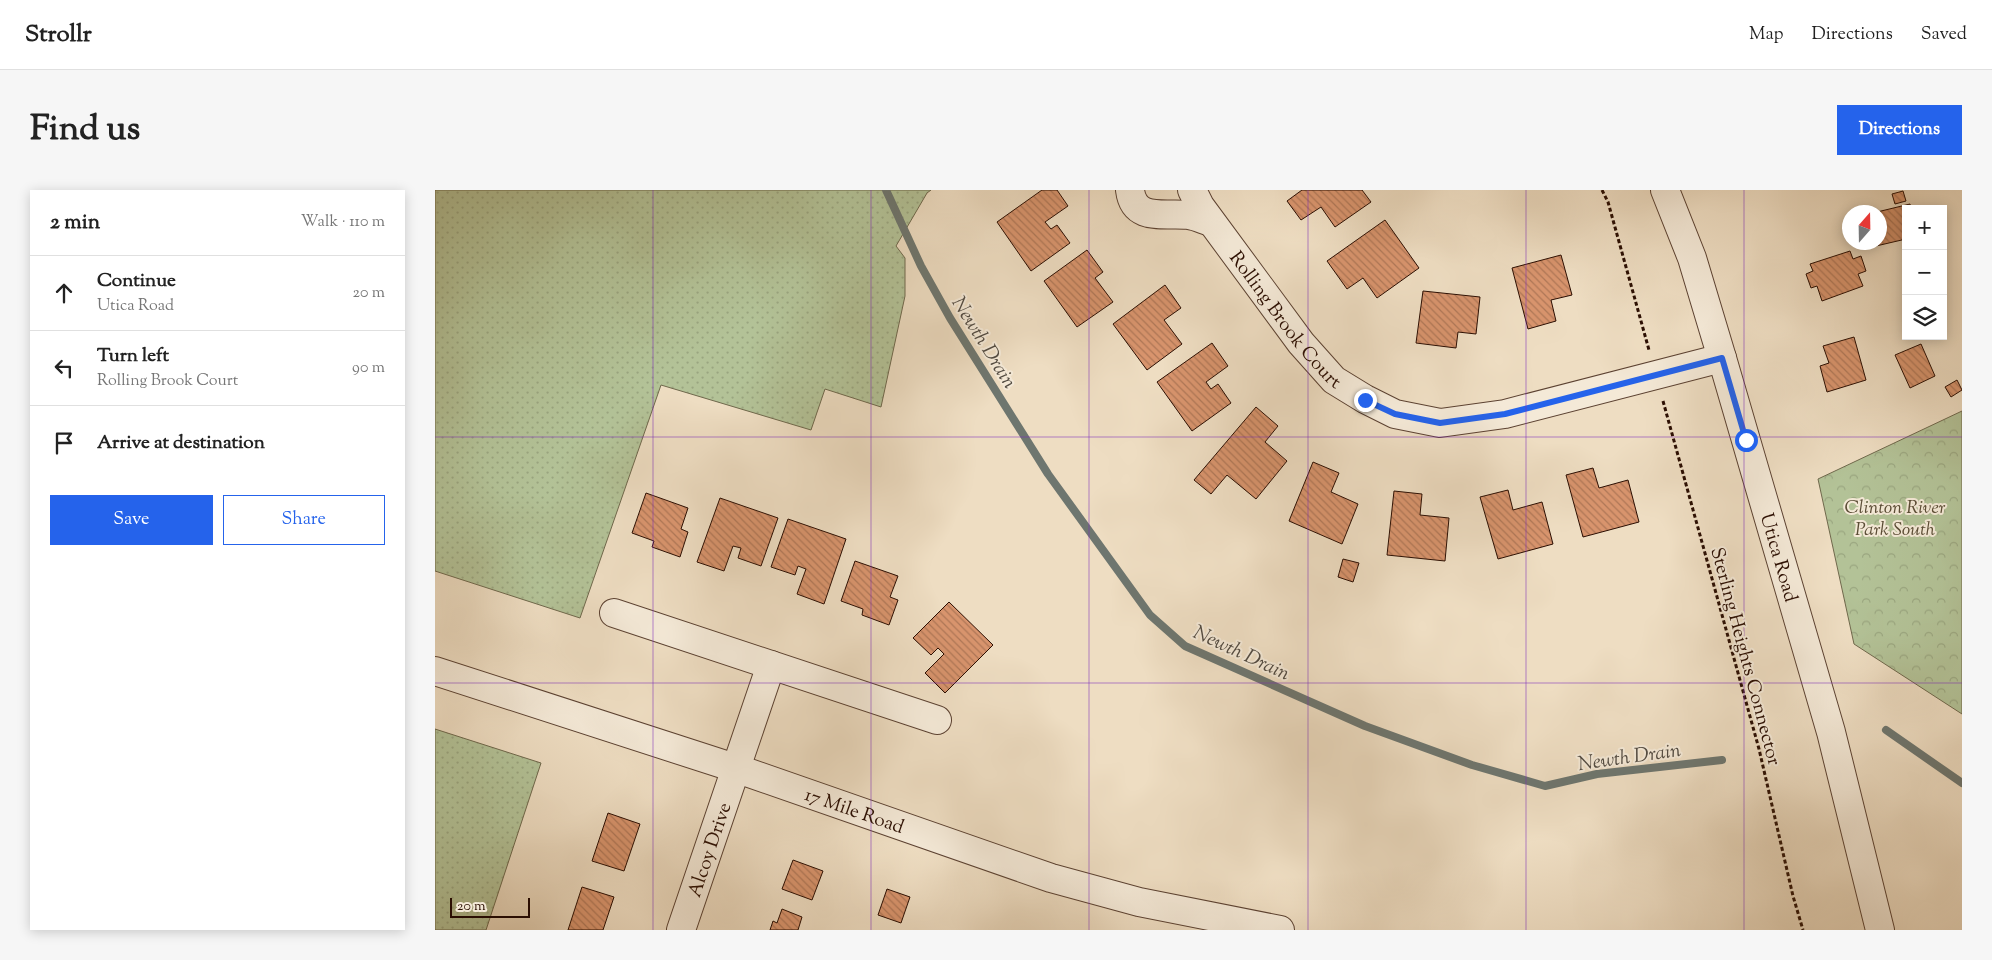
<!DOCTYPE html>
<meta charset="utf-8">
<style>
body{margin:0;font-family:"Sorts Mill Goudy",serif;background:#f6f6f6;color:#222}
.controls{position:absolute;right:15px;top:15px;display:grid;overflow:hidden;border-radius:0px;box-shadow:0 2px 12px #0003}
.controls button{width:45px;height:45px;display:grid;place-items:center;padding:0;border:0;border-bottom:1px solid #e0e0e0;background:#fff;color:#222;font:25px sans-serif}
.compass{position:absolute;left:1407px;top:15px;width:45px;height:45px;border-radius:50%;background:#fff;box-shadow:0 2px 12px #0003;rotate:20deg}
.scale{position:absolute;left:15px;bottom:12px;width:80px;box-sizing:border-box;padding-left:5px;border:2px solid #2b0e02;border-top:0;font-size:14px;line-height:18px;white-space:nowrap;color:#2b0e02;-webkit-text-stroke:4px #f4e9d7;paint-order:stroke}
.stop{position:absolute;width:15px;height:15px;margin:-11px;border:4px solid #2563eb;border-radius:50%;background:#fff}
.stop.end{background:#2563eb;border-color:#fff;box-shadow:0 1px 5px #0008}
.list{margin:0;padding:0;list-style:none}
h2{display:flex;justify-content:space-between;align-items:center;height:65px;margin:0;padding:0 20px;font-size:21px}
h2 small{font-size:16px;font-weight:400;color:#767676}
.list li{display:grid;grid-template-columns:32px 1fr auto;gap:15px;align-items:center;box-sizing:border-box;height:75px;padding:0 20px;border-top:1px solid #e0e0e0}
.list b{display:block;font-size:19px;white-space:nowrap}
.list p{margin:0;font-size:16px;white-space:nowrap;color:#767676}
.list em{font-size:16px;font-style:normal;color:#767676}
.actions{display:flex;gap:10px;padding:15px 20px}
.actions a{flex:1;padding:11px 0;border:1px solid #2563eb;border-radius:0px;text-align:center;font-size:18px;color:#2563eb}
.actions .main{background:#2563eb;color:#fff}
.icon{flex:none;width:28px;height:28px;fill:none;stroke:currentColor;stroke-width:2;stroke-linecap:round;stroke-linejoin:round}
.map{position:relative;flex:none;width:1527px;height:740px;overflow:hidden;border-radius:0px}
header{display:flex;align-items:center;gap:30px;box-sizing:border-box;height:70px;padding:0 25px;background:#fff;border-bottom:1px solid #e0e0e0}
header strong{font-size:24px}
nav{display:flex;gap:28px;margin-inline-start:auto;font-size:18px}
.intro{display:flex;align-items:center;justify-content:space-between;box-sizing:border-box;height:120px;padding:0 30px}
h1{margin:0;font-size:35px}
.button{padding:12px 22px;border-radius:0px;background:#2563eb;color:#fff;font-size:18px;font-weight:700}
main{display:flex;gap:30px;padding:0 30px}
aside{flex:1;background:#fff;border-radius:0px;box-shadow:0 2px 12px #0003}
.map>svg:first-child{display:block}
.grass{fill:url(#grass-dots);stroke:#6f684c}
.forest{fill:url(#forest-crowns);stroke:#6f684c}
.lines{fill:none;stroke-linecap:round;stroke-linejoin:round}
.stream{stroke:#6e766f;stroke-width:8}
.building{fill:url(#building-back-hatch);stroke:#2b0e02}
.minor-casing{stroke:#5c4232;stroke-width:30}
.path{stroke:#2b0e02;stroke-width:3;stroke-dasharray:4 2.5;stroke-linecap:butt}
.minor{stroke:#f4e9d7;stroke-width:28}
.route{stroke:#2563eb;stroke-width:6}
.grid{fill:none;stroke:#7b2cbf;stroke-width:1;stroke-opacity:0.55}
.labels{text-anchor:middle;stroke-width:4;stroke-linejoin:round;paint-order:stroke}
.street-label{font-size:19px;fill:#2b0e02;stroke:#f4e9d7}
.park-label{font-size:19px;font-style:italic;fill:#5b4d36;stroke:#f4e9d7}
.water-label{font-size:20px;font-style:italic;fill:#524b42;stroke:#f4e9d7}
</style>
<header>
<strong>Strollr</strong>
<nav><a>Map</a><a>Directions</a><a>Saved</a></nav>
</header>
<div class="intro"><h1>Find us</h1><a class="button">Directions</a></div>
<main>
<aside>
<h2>2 min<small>Walk · 110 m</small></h2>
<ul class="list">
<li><svg class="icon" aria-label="ahead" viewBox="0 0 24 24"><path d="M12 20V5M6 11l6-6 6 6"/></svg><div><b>Continue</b><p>Utica Road</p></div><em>20 m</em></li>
<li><svg class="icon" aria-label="left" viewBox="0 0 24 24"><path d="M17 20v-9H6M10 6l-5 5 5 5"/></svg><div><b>Turn left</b><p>Rolling Brook Court</p></div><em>90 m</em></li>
<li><svg class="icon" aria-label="arrive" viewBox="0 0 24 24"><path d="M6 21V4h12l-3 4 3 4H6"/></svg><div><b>Arrive at destination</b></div></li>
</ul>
<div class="actions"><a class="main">Save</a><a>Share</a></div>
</aside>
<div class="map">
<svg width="1527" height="740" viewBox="0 0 1527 740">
<defs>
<pattern id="grass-dots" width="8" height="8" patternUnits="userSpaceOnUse" patternTransform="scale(1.25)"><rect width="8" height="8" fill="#b3c297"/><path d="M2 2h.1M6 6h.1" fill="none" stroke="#9aa680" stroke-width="1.8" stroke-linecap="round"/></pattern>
<pattern id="forest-crowns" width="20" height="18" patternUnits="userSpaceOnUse" patternTransform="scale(1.25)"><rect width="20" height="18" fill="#b3c297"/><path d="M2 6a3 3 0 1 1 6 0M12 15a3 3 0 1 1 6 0" fill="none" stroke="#9aa680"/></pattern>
<pattern id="building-back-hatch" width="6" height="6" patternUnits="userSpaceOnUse" patternTransform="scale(1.25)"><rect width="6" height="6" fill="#d8946d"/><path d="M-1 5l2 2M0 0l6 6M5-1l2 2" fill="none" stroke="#af7757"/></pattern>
</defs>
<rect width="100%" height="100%" fill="#eeddc2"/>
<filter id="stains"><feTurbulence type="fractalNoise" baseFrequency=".004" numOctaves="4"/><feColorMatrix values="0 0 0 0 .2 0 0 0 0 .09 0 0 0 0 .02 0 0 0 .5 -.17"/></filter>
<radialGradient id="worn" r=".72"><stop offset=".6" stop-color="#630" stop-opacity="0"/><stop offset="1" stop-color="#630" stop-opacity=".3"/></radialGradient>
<g class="grass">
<path d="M0 0H496L492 3 461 56 470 68V106L446 217 390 199 376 240 226 195 145 428 0 381Z"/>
<path d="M0 539 106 573 51 740H0Z"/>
</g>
<path class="forest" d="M1527 221V524L1419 454 1383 289Z"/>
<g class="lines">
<g class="stream">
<path d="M451 0 486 76 515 128 613 284 715 425 750 456 930 536 1037 575 1110 596 1162 584 1287 570"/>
<path d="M1451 540 1527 593"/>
</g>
</g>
<g class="building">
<path d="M607 0H622L633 16 610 32 616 39 622 35 635 53 596 81 562 32Z"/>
<path d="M867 0H927L936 12 900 37 886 17 866 30 852 11Z"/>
<path d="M1468 1 1471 11 1460 14 1457 4Z"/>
<path d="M1475 14 1476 19H1471V49L1441 56 1440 52H1444V22H1442Z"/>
<path d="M950 30 984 78 942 108 928 88 912 99 892 71Z"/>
<path d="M652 60 668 82 660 88 678 112 642 137 609 91Z"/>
<path d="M1415 61 1418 69 1426 66 1431 81 1423 84 1428 96 1387 111 1382 96 1376 98 1371 84 1378 81 1375 74Z"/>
<path d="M1126 65 1137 105 1116 110 1121 131 1093 139 1077 78Z"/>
<path d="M730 95 746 118 729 130 747 154 712 180 678 134Z"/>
<path d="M988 101 1045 107 1041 144 1023 142 1021 158 981 153Z"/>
<path d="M1419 147 1431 190 1392 202 1385 176 1394 173 1388 156Z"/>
<path d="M777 153 793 176 771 192 776 199 783 194 796 213 757 241 722 192Z"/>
<path d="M1486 154 1500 186 1475 198 1460 165Z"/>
<path d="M1522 190 1527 200 1516 207 1510 197Z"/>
<path d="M821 217 843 236 830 252 852 271 821 309 792 285 776 304 759 290Z"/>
<path d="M878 272 904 283 896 302 923 314 907 354 854 331Z"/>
<path d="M1158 278 1164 298 1193 290 1204 332 1148 347 1131 285Z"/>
<path d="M1073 300 1078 320 1107 312 1118 354 1063 369 1045 307Z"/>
<path d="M959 301 987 304 985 325 1014 328 1010 371 952 365Z"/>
<path d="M211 303 253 318 246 339 253 342 245 367 217 357 219 351 197 343Z"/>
<path d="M285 308 343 328 326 376 303 368 306 358 298 356 289 381 262 372Z"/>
<path d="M353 329 411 349 389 414 362 404 371 379 363 376 360 385 336 377Z"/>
<path d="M908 369 924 373 918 392 903 387Z"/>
<path d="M420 371 463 386 455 407 463 410 454 435 427 425 428 419 406 411Z"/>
<path d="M514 412 558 455 510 503 490 483 509 464 503 458 496 465 478 448Z"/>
<path d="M173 623 205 634 189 681 157 671Z"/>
<path d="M358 670 388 681 377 710 347 699Z"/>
<path d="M147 697 179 707 168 740H133Z"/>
<path d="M452 699 475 707 466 733 443 725Z"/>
<path d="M347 719 367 727 363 740H335L338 731 342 733Z"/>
</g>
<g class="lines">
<g class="minor-casing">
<g id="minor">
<path d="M695 0C699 33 731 22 753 25 761 26 769 30 776 32"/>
<path id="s1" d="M757 0 765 16 866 153 899 190 930 209 960 224 1005 233 1070 224 1287 168"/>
<path id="s2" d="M1230 0 1257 68 1287 168 1396 542 1445 740"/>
<path d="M179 423 502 530"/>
<path id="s3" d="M0 481 300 578 616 688 704 712 845 740"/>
<path id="s4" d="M246 740 336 475"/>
</g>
</g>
<g class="path">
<path d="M1167 0 1173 12 1214 160"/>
<path d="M1228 211 1324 559 1358 706 1368 740"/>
</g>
<use href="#minor" class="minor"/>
</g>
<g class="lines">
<path class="route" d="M930 210 960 224 1005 233 1070 224 1287 168 1311 250"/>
</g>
<path class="grid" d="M218 0V740M436 0V740M654 0V740M873 0V740M1091 0V740M1309 0V740M0 247H1527M0 493H1527"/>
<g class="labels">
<g class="street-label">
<text dy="7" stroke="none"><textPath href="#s1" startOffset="160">Rolling Brook Court</textPath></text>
<text dy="7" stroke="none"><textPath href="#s2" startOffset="385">Utica Road</textPath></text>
<text transform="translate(1312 466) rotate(75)" y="7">Sterling Heights Connector</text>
<text dy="7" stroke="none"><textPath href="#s3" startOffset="442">17 Mile Road</textPath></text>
<text dy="7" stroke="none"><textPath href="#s4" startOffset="85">Alcoy Drive</textPath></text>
</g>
<g class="park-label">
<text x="1460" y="323">Clinton River<tspan x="1460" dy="22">Park South</tspan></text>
</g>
<g class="water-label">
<text transform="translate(550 152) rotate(58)" y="7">Newth Drain</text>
<text transform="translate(807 462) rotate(25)" y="7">Newth Drain</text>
<text transform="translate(1194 566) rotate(-8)" y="7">Newth Drain</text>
</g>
</g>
<rect width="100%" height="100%" filter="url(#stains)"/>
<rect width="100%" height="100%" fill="url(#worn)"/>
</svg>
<div class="controls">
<button>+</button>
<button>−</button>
<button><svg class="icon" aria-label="layers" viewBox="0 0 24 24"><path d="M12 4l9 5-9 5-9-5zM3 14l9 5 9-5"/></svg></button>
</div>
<svg class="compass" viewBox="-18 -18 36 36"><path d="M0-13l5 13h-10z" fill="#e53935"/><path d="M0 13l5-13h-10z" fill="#767676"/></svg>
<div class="scale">20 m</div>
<div class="stop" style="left:1311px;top:250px"></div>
<div class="stop end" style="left:930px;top:210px"></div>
</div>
</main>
